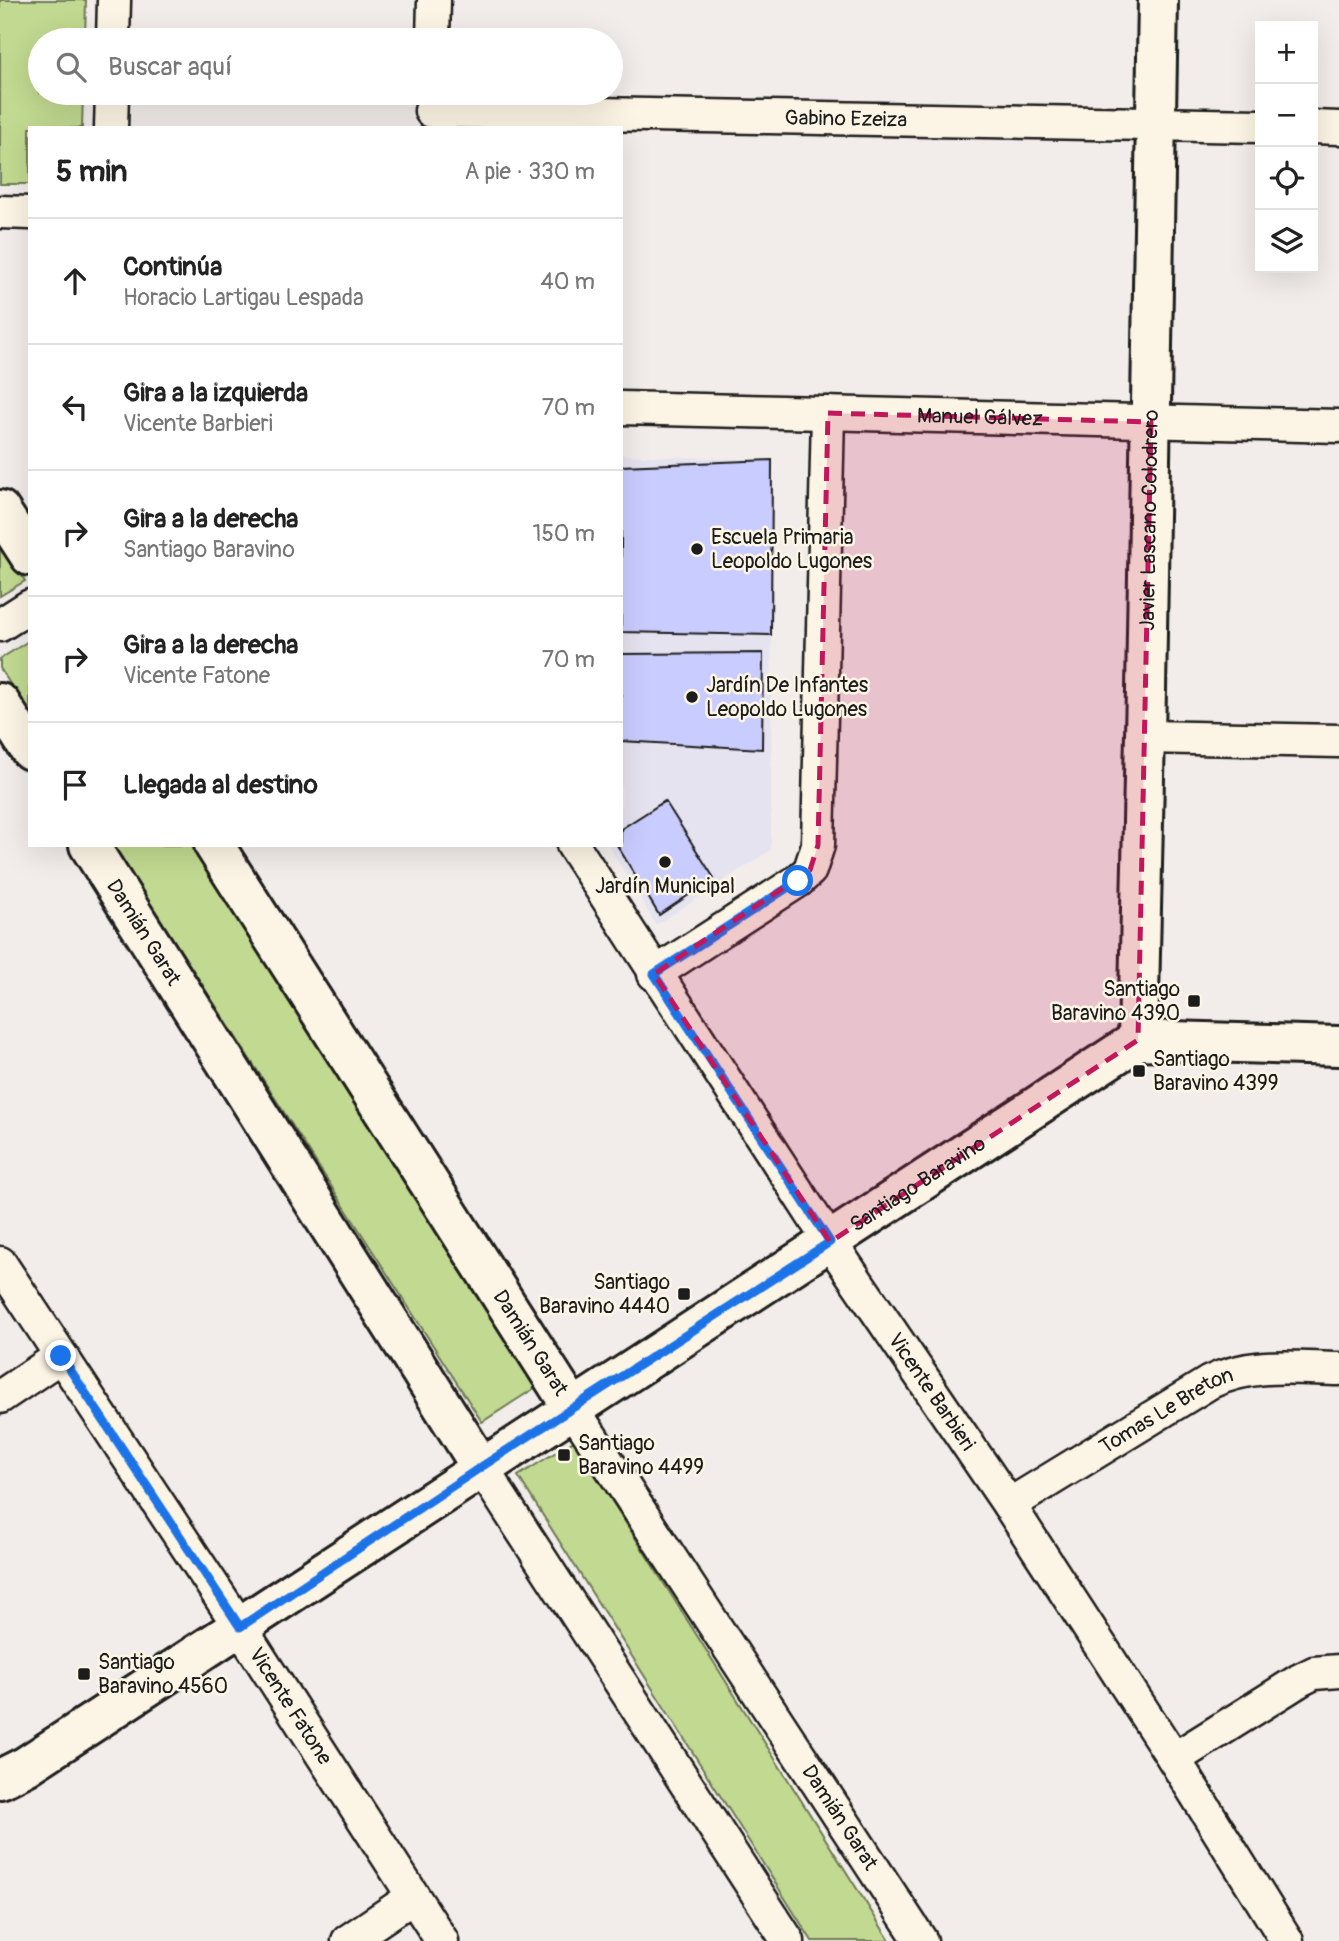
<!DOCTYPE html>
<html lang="es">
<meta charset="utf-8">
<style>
body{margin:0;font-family:Pangolin,sans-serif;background:#f2f2f2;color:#222}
.controls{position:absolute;right:21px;top:21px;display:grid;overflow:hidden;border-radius:0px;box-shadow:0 7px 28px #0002}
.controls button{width:63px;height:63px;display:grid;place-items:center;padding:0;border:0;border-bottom:2px solid #e0e0e0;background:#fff;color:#222;font:35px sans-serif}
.stop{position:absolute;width:21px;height:21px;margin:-16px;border:5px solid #1a73e8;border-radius:50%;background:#fff}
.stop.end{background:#1a73e8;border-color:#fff;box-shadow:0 2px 7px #0008}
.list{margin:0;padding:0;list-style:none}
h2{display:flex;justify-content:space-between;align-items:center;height:91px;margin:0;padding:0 28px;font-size:30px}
h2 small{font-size:23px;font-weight:400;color:#767676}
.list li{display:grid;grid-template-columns:46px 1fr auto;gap:21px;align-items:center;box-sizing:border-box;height:126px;padding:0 28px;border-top:2px solid #e0e0e0}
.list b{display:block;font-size:26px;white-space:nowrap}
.list p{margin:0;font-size:23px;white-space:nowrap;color:#767676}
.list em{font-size:23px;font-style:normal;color:#767676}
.icon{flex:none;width:38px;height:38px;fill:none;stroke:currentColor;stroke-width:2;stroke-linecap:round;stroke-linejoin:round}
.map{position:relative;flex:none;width:1339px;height:1941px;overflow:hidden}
.search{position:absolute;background:#fff;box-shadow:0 7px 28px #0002;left:28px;top:28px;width:595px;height:77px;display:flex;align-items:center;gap:18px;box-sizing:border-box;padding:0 24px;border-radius:38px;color:#767676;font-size:26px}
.panel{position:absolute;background:#fff;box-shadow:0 7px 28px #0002;left:28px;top:126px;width:595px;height:721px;border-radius:0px}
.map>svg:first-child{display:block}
.built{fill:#e6e3f0}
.green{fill:#c1d990;stroke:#6e7a56;stroke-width:2}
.building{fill:#c9ccfe;stroke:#1c1c1c;stroke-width:2}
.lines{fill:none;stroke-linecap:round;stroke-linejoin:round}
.minor-casing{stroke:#1c1c1c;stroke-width:37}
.secondary-casing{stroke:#1c1c1c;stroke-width:44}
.minor{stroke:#fcf5e5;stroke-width:32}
.secondary{stroke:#fcf5e5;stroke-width:38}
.route{stroke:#1a73e8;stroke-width:9}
.marked{fill:#c2185b;fill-opacity:0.2;stroke:#c2185b;stroke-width:5;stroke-dasharray:14 9;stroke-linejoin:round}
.poi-dot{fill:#1c1c1c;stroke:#fcf5e5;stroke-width:2.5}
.labels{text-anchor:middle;stroke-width:5;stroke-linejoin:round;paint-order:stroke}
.street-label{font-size:21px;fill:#1c1c1c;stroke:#fcf5e5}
.poi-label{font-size:21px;fill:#1c1c1c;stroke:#fcf5e5;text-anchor:start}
</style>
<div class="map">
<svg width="1339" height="1941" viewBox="0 0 1339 1941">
<rect width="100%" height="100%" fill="#f2edea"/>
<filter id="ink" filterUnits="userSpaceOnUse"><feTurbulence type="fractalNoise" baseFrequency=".0143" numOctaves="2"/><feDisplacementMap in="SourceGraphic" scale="14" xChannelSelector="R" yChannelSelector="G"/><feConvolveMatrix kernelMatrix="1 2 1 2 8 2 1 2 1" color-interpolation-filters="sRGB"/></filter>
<g filter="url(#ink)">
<path class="built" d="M621 455 772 460 771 850 656 925 608 845H621Z"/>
<g class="green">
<path d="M0 0H86L85 40H40V93H83L82 128H30V184H0Z"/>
<path d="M0 541 25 581 0 596Z"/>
<path d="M30 640V715L0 668V659Z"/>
<path d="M113 845H192L538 1386 482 1422Z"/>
<path d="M574 1441 890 1941H812L518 1476Z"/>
</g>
<g class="building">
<path d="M772 460 771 635 621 632V466Z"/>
<path d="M763 653 762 749 621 741V654Z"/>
<path d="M665 801 714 878 659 915 617 845H621V829Z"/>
</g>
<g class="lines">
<g class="minor-casing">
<g id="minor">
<path d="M113 40 114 0"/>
<path d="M433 40 434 0"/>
<path id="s1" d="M431 111 1260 126"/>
<path d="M1313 127 1339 128"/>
<path d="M111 128 112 93"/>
<path d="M0 212 30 213"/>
<path id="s2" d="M621 408 1339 426"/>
<path d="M0 625 30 606"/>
<path d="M1145 737 1339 741"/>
<path id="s3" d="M573 845 830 1242 1009 1505 1174 1759 1287 1941"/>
<path d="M654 974 798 881 810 870 818 845 828 413"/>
<path id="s4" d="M0 1263 240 1627 442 1941"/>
<path d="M0 1397 61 1356"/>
<path id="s5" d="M573 1409 921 1941"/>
<path d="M481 1467 788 1941"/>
<path id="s6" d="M1009 1505 1210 1382C1253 1362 1293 1368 1339 1369"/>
<path d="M1174 1759 1300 1680 1314 1673 1339 1671"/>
<path d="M348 1941 413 1897"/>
</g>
</g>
<g class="secondary-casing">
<g id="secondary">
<path d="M0 510 30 556"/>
<path d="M0 703 30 750"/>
<path id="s7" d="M89 845 481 1467"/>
<path id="s8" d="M214 845 573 1409"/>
<path id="s9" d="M1138 1040 1146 690 1158 0"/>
<path id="s10" d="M0 1779 26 1766 1138 1040 1339 1046"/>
</g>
</g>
<use href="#minor" class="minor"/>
<use href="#secondary" class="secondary"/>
</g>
</g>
<g class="lines" filter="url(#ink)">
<path class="route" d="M61 1356 240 1627 481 1467 830 1242 654 974 798 881"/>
</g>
<path class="marked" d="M828 413 1151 422 1138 1040 830 1242 654 974 810 870 818 845Z"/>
<g class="poi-dot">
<circle cx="697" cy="549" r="7"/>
<circle cx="692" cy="697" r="7"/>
<circle cx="665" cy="862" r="7"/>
<rect x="1187" y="994" width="14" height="14" rx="3.5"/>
<rect x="1132" y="1064" width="14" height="14" rx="3.5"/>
<rect x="677" y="1287" width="14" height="14" rx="3.5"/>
<rect x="557" y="1448" width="14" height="14" rx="3.5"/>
<rect x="77" y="1667" width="14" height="14" rx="3.5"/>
</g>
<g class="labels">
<g class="street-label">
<text dy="7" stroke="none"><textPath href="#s1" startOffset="415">Gabino Ezeiza</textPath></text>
<text dy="7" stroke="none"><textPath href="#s2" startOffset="359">Manuel Gálvez</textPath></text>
<text dy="7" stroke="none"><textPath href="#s9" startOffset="520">Javier Lascano Colodrero</textPath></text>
<text dy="7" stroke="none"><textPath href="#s7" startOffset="103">Damián Garat</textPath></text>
<text dy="7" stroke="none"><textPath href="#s10" startOffset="1094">Santiago Baravino</textPath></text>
<text dy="7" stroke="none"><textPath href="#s8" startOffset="590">Damián Garat</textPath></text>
<text dy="7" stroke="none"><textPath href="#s3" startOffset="654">Vicente Barbieri</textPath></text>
<text dy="7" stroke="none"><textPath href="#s6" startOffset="184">Tomas Le Breton</textPath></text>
<text dy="7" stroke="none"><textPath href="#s4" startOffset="530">Vicente Fatone</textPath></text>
<text dy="7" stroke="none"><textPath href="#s5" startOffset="488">Damián Garat</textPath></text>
</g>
<g class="poi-label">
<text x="711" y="544">Escuela Primaria<tspan x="711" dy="24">Leopoldo Lugones</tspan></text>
<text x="706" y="692">Jardín De Infantes<tspan x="706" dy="24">Leopoldo Lugones</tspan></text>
<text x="665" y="893" text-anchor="middle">Jardín Municipal</text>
<text x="1180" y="996" text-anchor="end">Santiago<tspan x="1180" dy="24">Baravino 4390</tspan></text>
<text x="1153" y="1066">Santiago<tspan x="1153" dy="24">Baravino 4399</tspan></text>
<text x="670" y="1289" text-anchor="end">Santiago<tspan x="670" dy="24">Baravino 4440</tspan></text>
<text x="578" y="1450">Santiago<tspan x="578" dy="24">Baravino 4499</tspan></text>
<text x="98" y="1669">Santiago<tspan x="98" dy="24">Baravino 4560</tspan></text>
</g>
</g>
</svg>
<div class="controls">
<button>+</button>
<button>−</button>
<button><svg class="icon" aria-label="locate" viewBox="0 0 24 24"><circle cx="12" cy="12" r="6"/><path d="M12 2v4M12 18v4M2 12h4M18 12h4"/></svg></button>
<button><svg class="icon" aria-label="layers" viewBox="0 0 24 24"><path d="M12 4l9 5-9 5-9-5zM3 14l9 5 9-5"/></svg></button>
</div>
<div class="stop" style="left:798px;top:881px"></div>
<div class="stop end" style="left:61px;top:1356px"></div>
<div class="search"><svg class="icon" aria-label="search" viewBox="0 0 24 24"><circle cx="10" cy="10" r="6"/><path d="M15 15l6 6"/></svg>Buscar aquí</div>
<section class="panel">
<h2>5 min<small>A pie · 330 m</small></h2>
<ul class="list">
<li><svg class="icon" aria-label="ahead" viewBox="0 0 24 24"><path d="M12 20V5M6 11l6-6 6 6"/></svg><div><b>Continúa</b><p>Horacio Lartigau Lespada</p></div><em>40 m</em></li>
<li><svg class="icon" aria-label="left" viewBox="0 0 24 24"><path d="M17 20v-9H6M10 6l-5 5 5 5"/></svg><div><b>Gira a la izquierda</b><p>Vicente Barbieri</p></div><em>70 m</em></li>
<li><svg class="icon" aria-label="right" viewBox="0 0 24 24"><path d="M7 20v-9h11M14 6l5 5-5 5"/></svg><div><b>Gira a la derecha</b><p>Santiago Baravino</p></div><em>150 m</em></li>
<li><svg class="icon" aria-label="right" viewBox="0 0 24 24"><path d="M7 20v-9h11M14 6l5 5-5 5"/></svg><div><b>Gira a la derecha</b><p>Vicente Fatone</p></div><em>70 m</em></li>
<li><svg class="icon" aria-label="arrive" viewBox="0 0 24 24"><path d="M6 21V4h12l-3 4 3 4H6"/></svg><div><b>Llegada al destino</b></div></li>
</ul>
</section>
</div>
